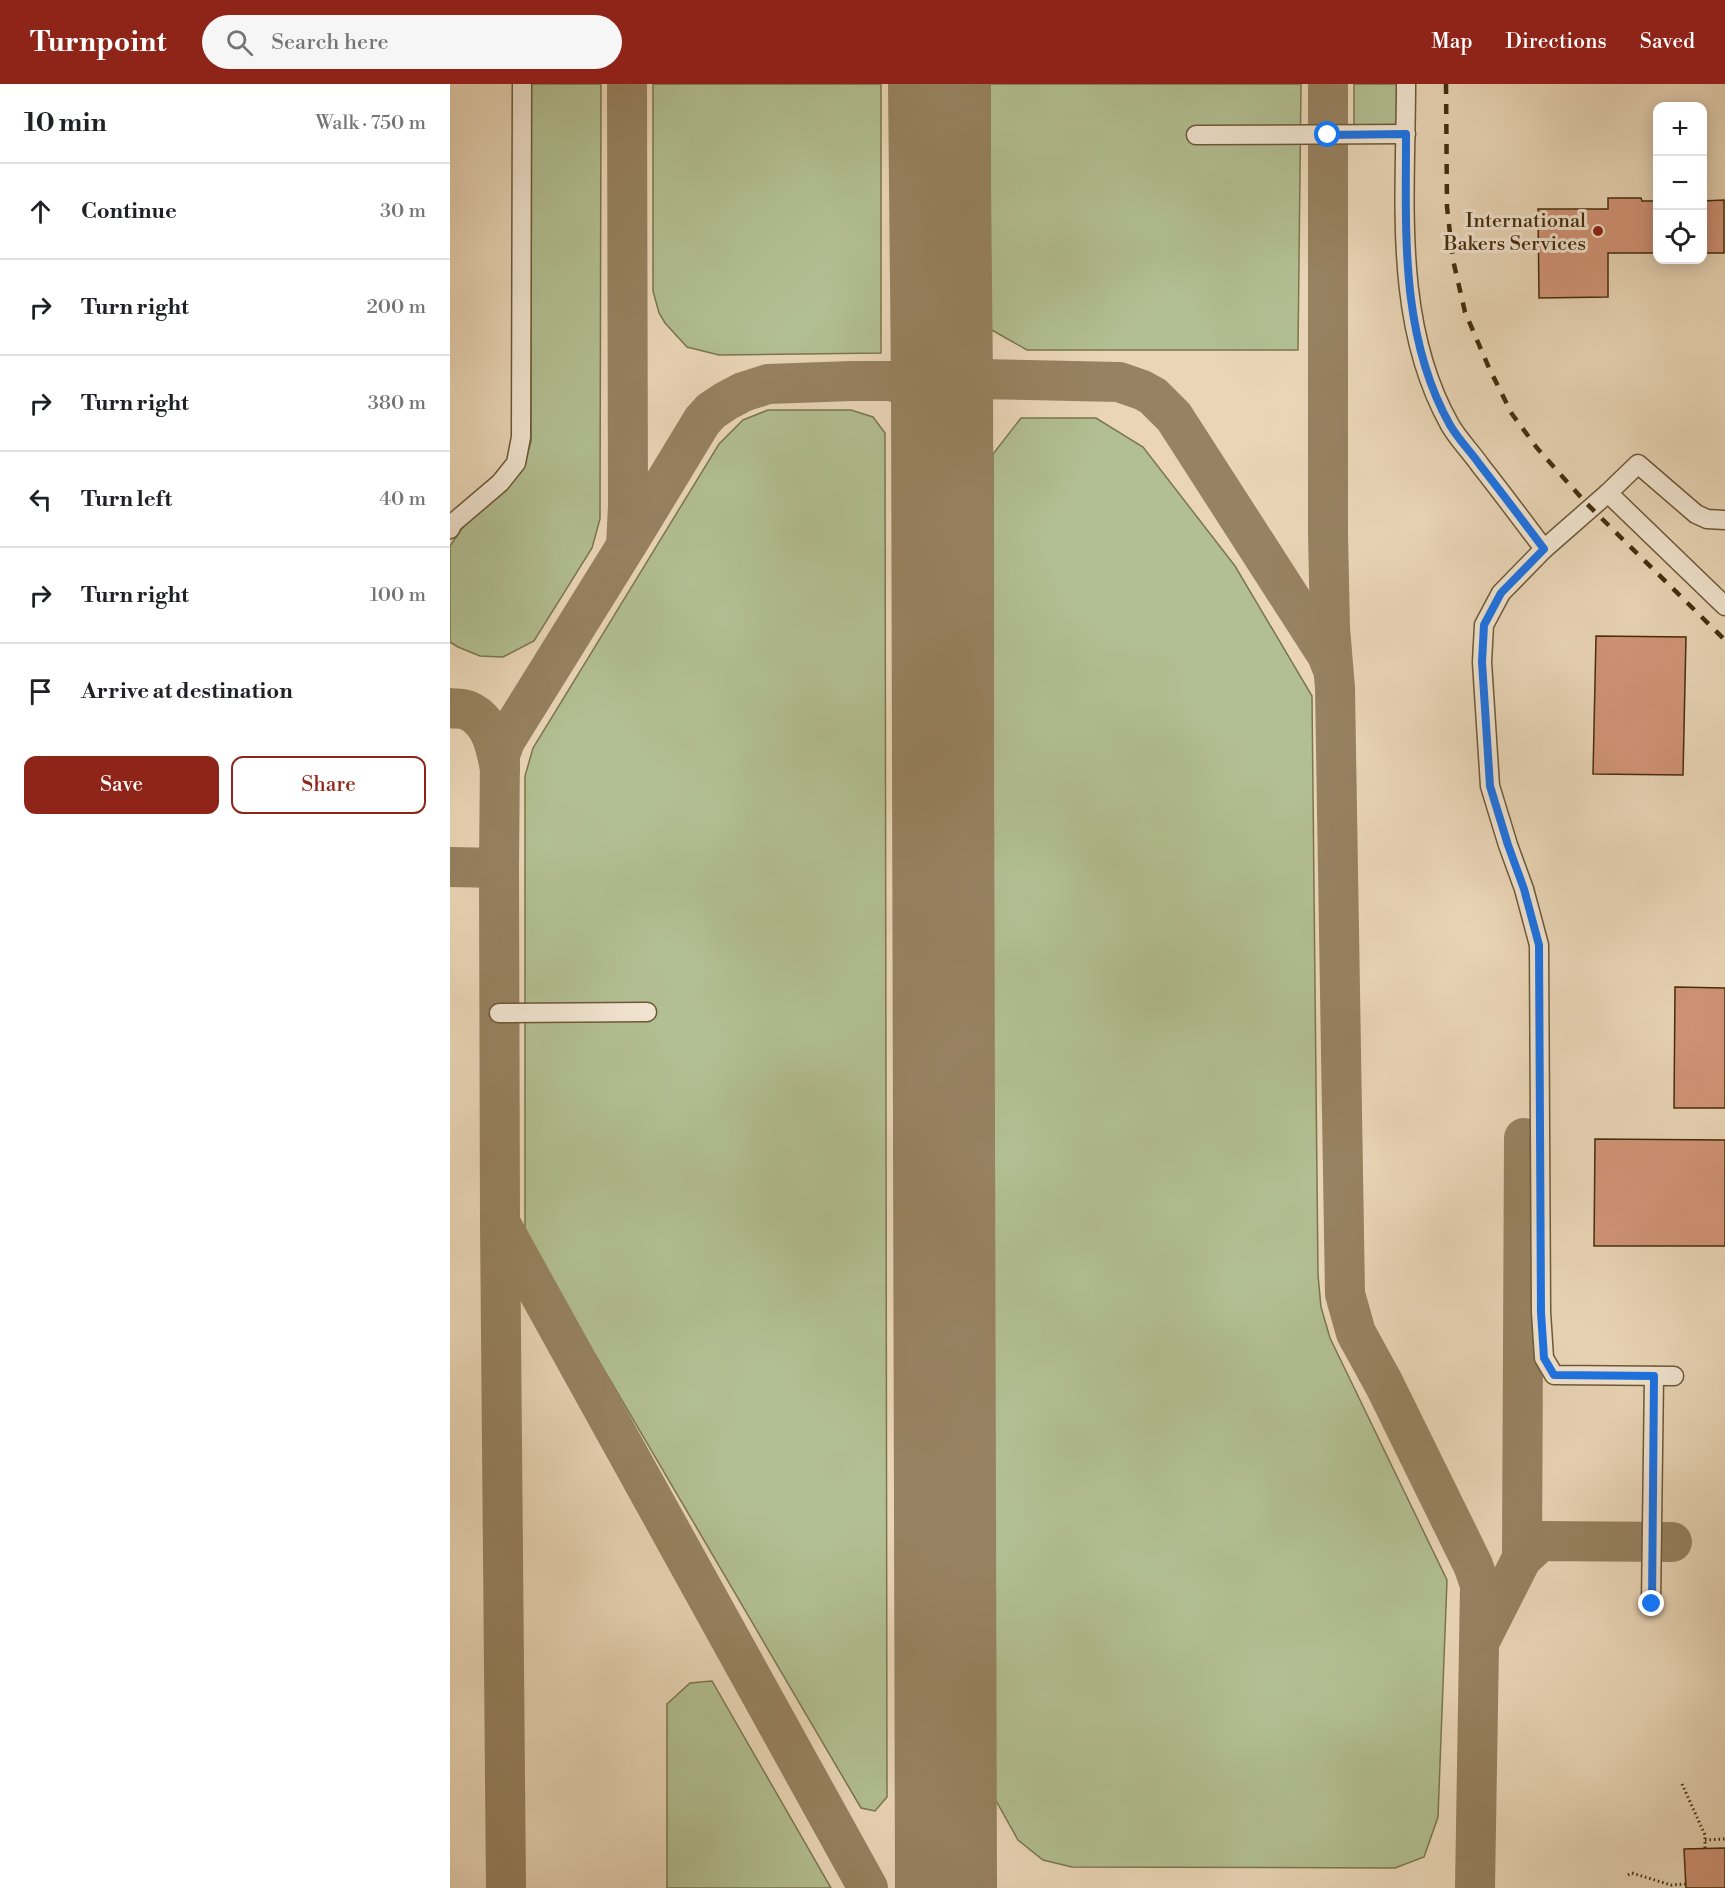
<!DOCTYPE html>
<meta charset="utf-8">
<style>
body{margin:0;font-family:"Libre Bodoni",serif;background:#f6f6f6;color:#202124}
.controls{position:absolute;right:18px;top:18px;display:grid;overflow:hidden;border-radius:12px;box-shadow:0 3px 15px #0003}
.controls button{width:54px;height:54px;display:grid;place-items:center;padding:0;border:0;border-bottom:2px solid #e0e0e0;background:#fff;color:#202124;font:30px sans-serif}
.stop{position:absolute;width:18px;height:18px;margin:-14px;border:4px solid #1a73e8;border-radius:50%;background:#fff}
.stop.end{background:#1a73e8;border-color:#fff;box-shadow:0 2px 6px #0008}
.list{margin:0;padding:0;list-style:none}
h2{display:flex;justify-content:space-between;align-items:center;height:78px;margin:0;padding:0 24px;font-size:26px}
h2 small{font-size:20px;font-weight:400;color:#757577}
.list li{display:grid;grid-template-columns:39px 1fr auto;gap:18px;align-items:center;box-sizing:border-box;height:96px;padding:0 24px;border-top:2px solid #e0e0e0}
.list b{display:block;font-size:22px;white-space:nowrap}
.list em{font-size:20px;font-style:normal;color:#757577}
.actions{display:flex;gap:12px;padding:18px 24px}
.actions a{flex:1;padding:14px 0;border:2px solid #8f2418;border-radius:12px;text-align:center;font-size:21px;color:#8f2418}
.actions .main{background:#8f2418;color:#fff}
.icon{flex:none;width:33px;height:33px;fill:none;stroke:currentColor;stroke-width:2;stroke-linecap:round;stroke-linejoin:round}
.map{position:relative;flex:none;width:1275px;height:1804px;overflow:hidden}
header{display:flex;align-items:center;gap:36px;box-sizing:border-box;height:84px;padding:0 30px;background:#8f2418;color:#fff}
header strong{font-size:28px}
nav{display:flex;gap:33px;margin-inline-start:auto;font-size:21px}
.search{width:420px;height:54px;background:#f6f6f6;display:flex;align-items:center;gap:15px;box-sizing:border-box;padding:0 21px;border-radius:33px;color:#757577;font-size:22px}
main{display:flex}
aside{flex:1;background:#fff}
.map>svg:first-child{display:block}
.green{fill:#b2bf92;stroke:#7b764e;stroke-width:1.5}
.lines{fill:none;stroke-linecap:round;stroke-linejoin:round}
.taxiway{stroke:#978261;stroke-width:40}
.runway{stroke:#978261;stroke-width:102}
.building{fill:#d29578;stroke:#442e0b;stroke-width:1.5}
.minor-casing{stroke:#6e5836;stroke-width:21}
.path{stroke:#442e0b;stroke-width:3;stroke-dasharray:1.5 3;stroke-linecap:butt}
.minor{stroke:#f1e4d0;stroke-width:18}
.rail{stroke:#442e0b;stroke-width:4.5;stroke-dasharray:10 10;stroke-linecap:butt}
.route{stroke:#1a73e8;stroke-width:8}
.poi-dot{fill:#8f2418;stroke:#f1e4d0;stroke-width:2}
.labels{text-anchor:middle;stroke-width:6;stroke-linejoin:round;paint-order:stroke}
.poi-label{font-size:20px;fill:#442e0b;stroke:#f1e4d0;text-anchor:end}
</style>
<header>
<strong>Turnpoint</strong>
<div class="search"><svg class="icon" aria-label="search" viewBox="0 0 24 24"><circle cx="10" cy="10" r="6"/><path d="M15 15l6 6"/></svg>Search here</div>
<nav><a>Map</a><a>Directions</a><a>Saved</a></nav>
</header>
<main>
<aside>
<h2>10 min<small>Walk · 750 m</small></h2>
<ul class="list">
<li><svg class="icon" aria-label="ahead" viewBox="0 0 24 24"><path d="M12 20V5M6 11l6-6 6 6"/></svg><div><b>Continue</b></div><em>30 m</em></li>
<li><svg class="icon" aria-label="right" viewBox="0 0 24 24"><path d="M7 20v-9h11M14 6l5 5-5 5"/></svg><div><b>Turn right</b></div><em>200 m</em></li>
<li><svg class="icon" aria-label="right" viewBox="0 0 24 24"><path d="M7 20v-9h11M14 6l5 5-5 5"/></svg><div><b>Turn right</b></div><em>380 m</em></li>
<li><svg class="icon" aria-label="left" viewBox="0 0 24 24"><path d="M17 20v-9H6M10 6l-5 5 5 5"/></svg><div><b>Turn left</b></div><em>40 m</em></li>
<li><svg class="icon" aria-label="right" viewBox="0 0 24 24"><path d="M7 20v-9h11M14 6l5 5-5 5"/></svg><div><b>Turn right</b></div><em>100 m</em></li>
<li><svg class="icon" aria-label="arrive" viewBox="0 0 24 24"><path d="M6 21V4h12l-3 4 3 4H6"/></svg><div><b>Arrive at destination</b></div></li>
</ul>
<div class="actions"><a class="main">Save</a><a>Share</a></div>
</aside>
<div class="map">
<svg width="1275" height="1804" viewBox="0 0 1275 1804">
<rect width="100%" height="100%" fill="#ead6b7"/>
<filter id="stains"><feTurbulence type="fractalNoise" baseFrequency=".00333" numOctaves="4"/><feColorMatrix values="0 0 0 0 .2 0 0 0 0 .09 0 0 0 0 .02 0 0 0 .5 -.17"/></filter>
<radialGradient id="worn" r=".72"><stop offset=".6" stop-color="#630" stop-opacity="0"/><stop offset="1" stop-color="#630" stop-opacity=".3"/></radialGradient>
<g class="green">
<path d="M81 0H151L150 435 142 464 84 557 53 573 30 572 8 563 0 558V462L17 437 76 375 81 358Z"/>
<path d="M203 0H431V269L269 271 237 263 215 239 209 229 203 207Z"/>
<path d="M540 0H851L848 266H577L540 245Z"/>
<path d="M904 0H948V43L904 42Z"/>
<path d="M318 326H401L423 333 435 349 437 1713 425 1727 411 1724 75 1151V692L83 664 269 360 293 336Z"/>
<path d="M571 334H646L693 363 785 482 862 612 868 1191 871 1223 880 1254 997 1496 988 1733 974 1773 945 1784 622 1783 593 1776 568 1756 544 1713 543 370Z"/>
<path d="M262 1597 381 1804H217V1620L240 1599Z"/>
</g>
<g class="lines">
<g class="taxiway">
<path d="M878 0V450L880 544 885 604 895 1210 906 1249 934 1300 1023 1481 1030 1501 1025 1804"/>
<path d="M492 358C501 330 503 314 527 295L669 298 692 306 703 312 724 333 877 571 881 581"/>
<path d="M178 459 252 337 261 327 276 317 293 308 318 300 402 297H441L461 303 472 317 492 358"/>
<path d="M0 624C6 625 14 624 19 627 41 637 46 664 50 685"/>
<path d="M0 783 49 784"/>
<path d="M52 1142 418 1804"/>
<path d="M1072 1474 1091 1457 1222 1458"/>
<path d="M1032 1553 1072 1474 1074 1054"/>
<path d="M56 1804 50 1139 49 784 50 671 55 657 176 462 178 422 177 0"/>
</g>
<path class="runway" d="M489 0 492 298 496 1804"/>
</g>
<g class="building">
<path d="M1158 114H1191L1192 117H1208V169H1158V213L1089 214 1088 125H1158Z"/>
<path d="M1274 116V169H1252V117Z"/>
<path d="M1146 552 1236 553 1233 691 1143 690Z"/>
<path d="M1225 903 1275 904V1024H1224Z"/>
<path d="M1145 1055 1275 1056V1162H1144Z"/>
<path d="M1275 1764V1804H1236L1234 1765Z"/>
</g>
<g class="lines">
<g class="minor-casing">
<g id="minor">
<path d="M956 0C956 114 942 238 1000 341 1008 355 1021 368 1030 381 1052 409 1073 437 1094 465"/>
<path d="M746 51 956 50"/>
<path d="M1158 409 1275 522"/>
<path d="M0 445 3 439 50 399 66 379 71 353 72 0"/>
<path d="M49 929 197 928"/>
<path d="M1224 1292 1104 1291 1094 1274 1091 1228 1089 861 1074 805 1058 761 1040 702 1032 578 1034 541 1051 509 1094 465 1158 409 1188 380 1246 430 1257 435 1275 436"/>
<path d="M1201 1520 1204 1292"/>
</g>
</g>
<g class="path">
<path d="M1232 1700 1255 1751V1765"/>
<path d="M1255 1756 1275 1755"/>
<path d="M1178 1791 1182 1789 1221 1801 1236 1800"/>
</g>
<use href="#minor" class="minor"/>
<path class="rail" d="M996 0 997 123 1003 176 1015 228 1039 284 1062 330 1087 364 1136 419 1275 556"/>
</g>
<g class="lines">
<path class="route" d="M878 51 956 50C956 149 950 252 1000 341 1008 355 1021 368 1030 381 1052 409 1073 437 1094 465L1051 509 1034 541 1032 578 1040 702 1058 761 1074 805 1089 861 1091 1228 1094 1274 1104 1291 1204 1292 1202 1520"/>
</g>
<circle class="poi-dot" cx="1148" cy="147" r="6"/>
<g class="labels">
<g class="poi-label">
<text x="1136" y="143">International<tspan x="1136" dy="23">Bakers Services</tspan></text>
</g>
</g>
<rect width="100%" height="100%" filter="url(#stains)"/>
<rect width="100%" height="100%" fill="url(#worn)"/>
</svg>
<div class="controls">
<button>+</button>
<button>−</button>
<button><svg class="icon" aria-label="locate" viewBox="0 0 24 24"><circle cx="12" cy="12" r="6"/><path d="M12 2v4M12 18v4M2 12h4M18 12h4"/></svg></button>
</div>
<div class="stop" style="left:878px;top:51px"></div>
<div class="stop end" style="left:1202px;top:1520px"></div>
</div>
</main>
